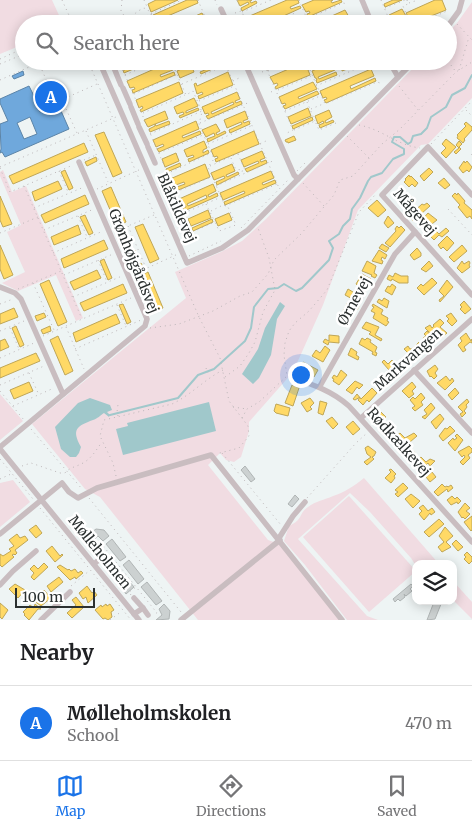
<!DOCTYPE html>
<meta charset="utf-8">
<style>
body{margin:0;font-family:Merriweather,serif;background:#f2f2f2;color:#202124}
.controls{position:absolute;right:15px;bottom:15px;display:grid;overflow:hidden;border-radius:10px;box-shadow:0 2px 12px #0003}
.controls button{width:45px;height:45px;display:grid;place-items:center;padding:0;border:0;border-bottom:1px solid #e0e0e0;background:#fff;color:#202124;font:25px sans-serif}
.scale{position:absolute;left:15px;bottom:12px;width:80px;box-sizing:border-box;padding-left:5px;border:2px solid #2b3030;border-top:0;font-size:14px;line-height:18px;white-space:nowrap;color:#2b3030;-webkit-text-stroke:4px #fff;paint-order:stroke}
.you{position:absolute;left:300px;top:374px;width:18px;height:18px;margin:-12px;border:4px solid #fff;border-radius:50%;background:#1a73e8;box-shadow:0 0 0 8px #1a73e833}
.badge{display:grid;place-items:center;width:32px;height:32px;border-radius:50%;background:#1a73e8;color:#fff;font-size:16px;font-weight:700}
.pin{position:absolute;translate:-50% -50%;border:2px solid #fff;box-shadow:0 1px 5px #0006}
.list{margin:0;padding:0;list-style:none}
h2{display:flex;justify-content:space-between;align-items:center;height:65px;margin:0;padding:0 20px;font-size:21px}
h2 small{font-size:16px;font-weight:400;color:#757577}
.list li{display:grid;grid-template-columns:32px 1fr auto;gap:15px;align-items:center;box-sizing:border-box;height:75px;padding:0 20px;border-top:1px solid #e0e0e0}
.list b{display:block;font-size:19px;white-space:nowrap}
.list p{margin:0;font-size:16px;white-space:nowrap;color:#757577}
.list em{font-size:16px;font-style:normal;color:#757577}
.icon{flex:none;width:28px;height:28px;fill:none;stroke:currentColor;stroke-width:2;stroke-linecap:round;stroke-linejoin:round}
.map{position:relative;flex:none;width:472px;height:620px;overflow:hidden}
.search{position:absolute;background:#fff;box-shadow:0 2px 12px #0003;left:15px;right:15px;top:15px;height:55px;display:flex;align-items:center;gap:12px;box-sizing:border-box;padding:0 18px;border-radius:28px;color:#757577;font-size:19px}
.sheet{height:140px;background:#fff}
nav{display:flex;justify-content:space-around;align-items:center;box-sizing:border-box;height:70px;border-top:1px solid #e0e0e0;background:#fff;font-size:14px;color:#757577}
nav a{display:grid;justify-items:center;gap:2px}
nav .on{color:#1a73e8}
.map>svg:first-child{display:block}
.green{fill:#f1dce2}
.water{fill:#a0c8cb}
.homes{fill:#ffd966;stroke:#bfa656;fill-rule:evenodd}
.schools{fill:#6fa8dc;stroke:#5b84a8;fill-rule:evenodd}
.lines{fill:none;stroke-linecap:round;stroke-linejoin:round}
.stream{stroke:#a0c8cb;stroke-width:2}
.building{fill:#ccd1d1;stroke:#b0b5b5}
.path{stroke:#bdb7b9;stroke-width:1;stroke-dasharray:1 4;stroke-linecap:butt}
.minor{stroke:#c9bdc0;stroke-width:5.5}
.labels{text-anchor:middle;stroke-width:5;stroke-linejoin:round;paint-order:stroke}
.street-label{font-size:14px;fill:#2b3030;stroke:#fff}
</style>
<div class="map">
<svg width="472" height="620" viewBox="0 0 472 620">
<rect width="100%" height="100%" fill="#eef4f4"/>
<g class="green">
<path d="M0 0H52L63 24H24V44L0 54Z"/>
<path d="M472 2V98L428 144 421 145 358 210 323 305 293 372 249 422V431L241 457 234 462 226 460 220 453 208 465 268 540 282 545 341 620H198L100 497 85 489 32 424 186 298 175 272 221 252 242 241 266 219 420 61H448V32L457 23Z"/>
<path d="M3 170 12 192 26 186 83 318 76 321 56 275 18 291 2 283 25 272 7 232 21 225 0 176V172Z"/>
<path d="M0 394 23 421 0 440Z"/>
<path d="M364 478 439 564H416V566L411 558 370 512 350 493 298 539 367 616 378 620H401H347L305 565 284 541 289 526C304 519 298 514 308 507 316 501 324 500 333 496 345 492 354 486 364 478Z"/>
<path d="M13 480 30 502 0 527V483Z"/>
<path d="M349 496 416 571 369 612 303 537Z"/>
<path d="M453 581 472 602V619L453 600Z"/>
</g>
<g class="water">
<path d="M280 302 285 306 277 319 271 355 259 378 253 384 242 374 258 349 265 328Z"/>
<path d="M90 398 110 405 112 410 107 412 110 415 109 417 104 413C101 415 97 419 93 420 77 426 71 429 81 447L79 453 76 457H70L61 449 55 427 78 403Z"/>
<path d="M209 402 216 431 123 455 116 429 128 426 127 423Z"/>
</g>
<g class="homes">
<path d="M156 0H178L151 12 148 4Z"/>
<path d="M187 0H197L198 3 156 21 153 15Z"/>
<path d="M237 0H252L250 1 251 3 256 1 257 3 242 11 241 8 249 4 248 2 240 6Z"/>
<path d="M287 0H298L299 3 290 7 291 9 300 6 301 8 266 24H258L261 22 260 20 254 24H247L245 18Z"/>
<path d="M314 0H333L331 1 332 3 341 0 342 2 308 17 307 14 310 13 309 11 306 12 302 5Z"/>
<path d="M393 0H402L385 7 384 4Z"/>
<path d="M435 0H442L446 10 411 24V22L414 21 413 18 410 20 406 13Z"/>
<path d="M402 9 406 16 392 22 389 15Z"/>
<path d="M345 10 349 17 336 22V24H327L325 19Z"/>
<path d="M202 13 206 20 198 24H178Z"/>
<path d="M119 61H136L129 65 130 67 137 64 138 67 124 73 123 70H125L124 68H122Z"/>
<path d="M199 61H219L218 62V64L223 62 224 64 201 74 200 72 217 65 216 63 202 69Z"/>
<path d="M264 61H273L269 63 270 65 274 62 275 63 280 61 281 64 267 70 266 67 268 66Z"/>
<path d="M360 61H368L342 71V69Z"/>
<path d="M170 62 173 70 160 75 161 77 174 72 175 75 133 93 132 90 135 89 134 87 130 88 127 81Z"/>
<path d="M305 62 310 75 276 89 275 87 278 85 277 83 274 84 270 77Z"/>
<path d="M332 62 335 70 318 77 319 79 336 72 337 75 317 83 316 80H317L316 78H315L312 71Z"/>
<path d="M191 65 194 72 180 78 177 71Z"/>
<path d="M371 69 374 76 350 86 351 89 375 78 376 81 326 103 324 100 327 99 326 97 323 98 320 91Z"/>
<path d="M228 72 233 85 199 99 198 96 203 94 202 92 197 94 194 84 196 83 197 86Z"/>
<path d="M179 82 183 93 141 112 140 110 143 108 142 106 139 108 136 100Z"/>
<path d="M313 82 317 89 298 97 299 99 317 91 319 94 285 109 283 106 286 105 285 103 282 104 279 97Z"/>
<path d="M237 92 240 99 235 101 236 103 241 101 242 104 208 119 206 116 209 115 208 113 205 114 202 107ZM233 102 234 104 212 114 211 112Z"/>
<path d="M194 98 198 106 186 111V113L198 108 199 110 180 118 179 116 184 114 183 112 177 114 174 107Z"/>
<path d="M308 108 311 116 291 124 288 117Z"/>
<path d="M329 110 332 117 325 121 326 123 333 120 334 122 320 128 319 125 324 123 323 121 318 124 315 116Z"/>
<path d="M165 111 168 119 155 124 156 126 169 121 170 124 150 132 149 129 155 126V124L148 127 144 120Z"/>
<path d="M245 111 248 119 243 121 244 123 249 121 250 124 230 133 229 130 242 124 241 122 227 128 224 120Z"/>
<path d="M312 117 313 120 293 129 292 126Z"/>
<path d="M196 121 199 129 182 136 183 138 200 131 201 134 159 152 157 149 164 146 163 144 156 147 153 140Z"/>
<path d="M466 122 472 127V130L464 139 465 140 463 143 457 138 458 136 457 135 466 126 464 124Z"/>
<path d="M216 124 220 131 216 133 217 135 225 131 226 133 208 142 207 139 215 136 214 133 206 137 202 130Z"/>
<path d="M254 131 259 144 216 162 215 159 218 158 217 156 214 157 211 150Z"/>
<path d="M104 132 122 173 113 177 95 135Z"/>
<path d="M294 136 296 140 288 143V142H286L285 140Z"/>
<path d="M446 139 456 147 446 158 441 153 446 148 442 144Z"/>
<path d="M204 141 207 148 203 150V153L208 150 209 153 189 162 188 159 194 157 193 155 187 157 184 150Z"/>
<path d="M459 141 462 144 459 147 461 149 456 154 454 152 459 148 456 145Z"/>
<path d="M84 143 88 152 13 184 9 176Z"/>
<path d="M262 151 265 158 260 160 261 162 266 160 267 163 247 172 245 169 259 163 258 161 244 167 241 160Z"/>
<path d="M176 153 179 161 165 167 162 159Z"/>
<path d="M96 157 97 161 87 166 85 162Z"/>
<path d="M464 161 465 163 467 161 472 167 469 172 467 170 463 173 459 168Z"/>
<path d="M180 163 181 166 167 172 166 169Z"/>
<path d="M205 164 210 177 176 191 174 188 185 184 184 182 173 186 170 179Z"/>
<path d="M232 164 235 171 226 175 227 177 238 172 239 174 217 185 216 182 225 178 224 176 214 180 211 173Z"/>
<path d="M429 168 433 172 424 181 420 176Z"/>
<path d="M65 170 73 188 69 190 61 172Z"/>
<path d="M271 171 274 178 262 183 263 185 275 180 276 183 225 205 224 202 245 193 244 191 223 200 220 193Z"/>
<path d="M409 175 410 177 411 176 418 183 415 187 412 184 409 187 404 182 406 180 405 179Z"/>
<path d="M444 178 450 185 445 189 438 183Z"/>
<path d="M58 181 62 189 35 201 32 192Z"/>
<path d="M213 184 216 191 208 195 209 197 217 193 218 196 184 211 183 208 186 207 185 205 182 206 179 199ZM206 195 207 198 188 206 187 204Z"/>
<path d="M111 187 126 222 117 226 102 191Z"/>
<path d="M455 193 457 195 458 193 465 201 464 203 472 210V219L470 216 467 218 458 207 460 205 452 196Z"/>
<path d="M400 194 405 200 410 195 416 202 412 205 411 203 404 209 400 205 401 203 396 197Z"/>
<path d="M85 195 89 204 45 223 41 215Z"/>
<path d="M0 196 12 224 3 227 0 220Z"/>
<path d="M377 200 386 210 378 217 368 208Z"/>
<path d="M427 203 430 206 413 221 410 215 422 204 424 205Z"/>
<path d="M208 210 211 218 191 226 188 219Z"/>
<path d="M229 213 232 220 218 226 215 219Z"/>
<path d="M428 213 437 220 428 227 427 226 424 228 419 223Z"/>
<path d="M85 215 93 233 89 235 80 217Z"/>
<path d="M388 216 394 223 388 228 384 223Z"/>
<path d="M212 219 213 222 193 231 192 228Z"/>
<path d="M143 224 159 259 150 263 135 227Z"/>
<path d="M78 225 81 234 54 245 51 237Z"/>
<path d="M397 226 399 228 401 226 405 230 390 247 385 243 396 231 395 229Z"/>
<path d="M446 228 449 231 442 237 439 235 434 240 428 234 434 229 439 234Z"/>
<path d="M447 236 454 243 447 251 443 247 441 249 438 245Z"/>
<path d="M104 240 108 249 64 268 61 259Z"/>
<path d="M382 244 389 248 386 252 379 248Z"/>
<path d="M0 245 13 275 4 279 0 269Z"/>
<path d="M462 245 467 251 454 262 449 257Z"/>
<path d="M417 248 421 253V256L414 260 410 255Z"/>
<path d="M135 250 137 254 127 258 125 254Z"/>
<path d="M379 250 387 255 385 259 382 257 381 260 383 261 382 264 372 261Z"/>
<path d="M104 259 112 278 108 280 100 261Z"/>
<path d="M367 261 376 266 374 273 377 275 375 278 371 276 372 275 362 271Z"/>
<path d="M429 261 433 266 426 272 421 269Z"/>
<path d="M462 261 464 264 469 261 470 263 469 265 470 267 462 273 457 268Z"/>
<path d="M141 263 143 267 132 272 131 268Z"/>
<path d="M97 270 101 278 74 290 70 282Z"/>
<path d="M148 272 163 308 155 312 139 276Z"/>
<path d="M395 273 401 276H408V283H399L392 279 391 281 387 279 389 275 393 277Z"/>
<path d="M362 274 371 279 368 288 362 284 360 287 356 284Z"/>
<path d="M432 278 437 283 424 295 417 288 421 284 423 286Z"/>
<path d="M49 280 67 322 58 326 40 284Z"/>
<path d="M447 280 453 287 440 302 439 300 444 296 439 291Z"/>
<path d="M123 284 127 293 84 311 80 303Z"/>
<path d="M392 284 396 287 392 295 385 291 388 286 390 287Z"/>
<path d="M359 288 365 291 358 302 345 295 348 289 358 295 360 291 358 290Z"/>
<path d="M384 298 389 301 387 308 377 302 379 299 382 301Z"/>
<path d="M464 301 471 309 465 314 460 309 462 307 460 305Z"/>
<path d="M348 302 351 303 352 302 359 306 357 310 355 308 348 317 342 313Z"/>
<path d="M123 304 131 322 127 324 119 305Z"/>
<path d="M373 304 383 310 381 314 388 318 387 321 389 322 386 326 373 318 375 313 371 311 374 307 372 306Z"/>
<path d="M14 308 18 317 0 324V314Z"/>
<path d="M44 313 46 317 37 321 35 316Z"/>
<path d="M451 313 457 321 452 326 447 321 449 319 446 316Z"/>
<path d="M116 314 120 323 76 342 73 333Z"/>
<path d="M440 319 444 323 440 327 447 333 442 338 434 330 432 335 425 328 430 325 432 328 434 326 433 325Z"/>
<path d="M366 322 379 327 375 335 382 339 381 341 369 334 371 332 362 328Z"/>
<path d="M16 326 24 345 20 347 12 328Z"/>
<path d="M50 326 51 331 43 334 41 330Z"/>
<path d="M427 331 433 338 431 340 433 342 431 344 429 342 427 343 423 338 426 336 424 334Z"/>
<path d="M466 333 471 341 472 339V343L470 342 464 347 466 350 463 352 458 345 462 341 460 338Z"/>
<path d="M329 335 339 336V343L329 342 328 345 323 342 325 339 329 341Z"/>
<path d="M58 336 73 371 65 375 50 340Z"/>
<path d="M362 338 365 340 367 338 371 340 370 342 377 347 375 352 377 353 376 356 372 354 373 352 359 344Z"/>
<path d="M5 339 9 347 0 351V341Z"/>
<path d="M419 342 423 347 417 353 414 350 417 353 415 355 413 352 410 354 414 359 408 365 403 360 409 354 404 349 408 346 410 349 413 348Z"/>
<path d="M325 346 330 350 323 362 312 356 316 350 320 353Z"/>
<path d="M351 348 357 352 356 355 359 357 358 360 348 355Z"/>
<path d="M36 353 40 361 0 378V368Z"/>
<path d="M384 360 388 364 392 360 401 370V372L396 375 390 368 389 370 382 362Z"/>
<path d="M303 362 318 370 314 377 299 369Z"/>
<path d="M435 365 438 369 435 373 437 376 434 379 431 376 430 377 427 371Z"/>
<path d="M341 370 347 375 339 385 333 381 334 379 332 378 334 375 337 377Z"/>
<path d="M382 375 385 378 387 376 390 380 384 386 377 379Z"/>
<path d="M446 376 450 381 452 378 454 381 445 390 437 383Z"/>
<path d="M355 381 363 385 359 389 357 387 352 394 346 390Z"/>
<path d="M29 382 33 391 14 399 10 390Z"/>
<path d="M412 382 416 387 412 391 414 394 409 398 402 391Z"/>
<path d="M292 385 299 388 293 406 285 403Z"/>
<path d="M372 388 377 393 369 402 367 400 363 405 358 400 360 397 355 400 353 399 357 394 361 399Z"/>
<path d="M455 388 459 393 452 400 448 395Z"/>
<path d="M421 393 425 398 421 402 423 405 415 411 412 408 415 406 410 400 413 397 415 399Z"/>
<path d="M310 398 314 403 310 407 312 409 307 412 301 403Z"/>
<path d="M467 399 469 402 466 405 467 407 464 411 466 413 462 417 460 414 463 412 458 407Z"/>
<path d="M320 401 327 403 323 415 318 413Z"/>
<path d="M431 403 435 408 425 419 422 417 427 414 424 410Z"/>
<path d="M276 404 290 408 288 416 276 413 274 411Z"/>
<path d="M381 412 386 417 380 422 376 417Z"/>
<path d="M440 414 444 419 436 429 431 422Z"/>
<path d="M332 417 338 424 333 429 326 421Z"/>
<path d="M353 421 360 429 353 435 346 427Z"/>
<path d="M390 425 394 430 389 435 383 429Z"/>
<path d="M450 426 455 431 443 441 439 436 445 428 447 429Z"/>
<path d="M400 433 405 438 414 433 417 436 410 442 407 439 401 445 394 438Z"/>
<path d="M457 434 463 440 455 451 448 443 453 438 454 440 457 438 455 436Z"/>
<path d="M368 446 376 452 374 456 372 457 374 459 367 465 364 462 371 457 367 454 365 448Z"/>
<path d="M409 446 415 453 410 459 403 452Z"/>
<path d="M469 446 472 449V452L468 455 470 458 463 465 460 462 465 457 464 455 462 457 458 452Z"/>
<path d="M421 457 426 462 430 459 435 461 430 466 428 463 422 469 415 462Z"/>
<path d="M391 469 396 474 394 476 395 478 391 483 385 478 391 472 389 470Z"/>
<path d="M432 472 436 477 430 482 426 477Z"/>
<path d="M403 483 408 488 398 497 395 494 398 492 395 490Z"/>
<path d="M442 484 445 487 447 486 448 487 451 485 453 488 448 492 447 489 438 496 434 492Z"/>
<path d="M411 494 420 501 413 508 405 499Z"/>
<path d="M452 496 455 499 457 497 461 501 458 504 457 502 451 505 447 500Z"/>
<path d="M465 503 470 508 466 511 470 514 465 519 463 517 462 518 458 512Z"/>
<path d="M423 505 428 511 432 508 435 512 431 515 430 513 424 520 419 514 422 511 419 508Z"/>
<path d="M472 516V530L471 531 464 522Z"/>
<path d="M439 519 444 524 429 537 424 532Z"/>
<path d="M36 525 42 533 36 538 29 530Z"/>
<path d="M445 527 453 536 446 542 451 547 442 552 438 547 444 542 439 536Z"/>
<path d="M17 534 20 538 25 536 28 540 15 550 17 553 15 555 14 554 12 555 14 557 2 567 0 565V554L3 556 11 551 9 549 14 546 9 540Z"/>
<path d="M456 540 463 547 458 551 452 544Z"/>
<path d="M52 546 60 556 62 554 63 555 55 562 46 551Z"/>
<path d="M467 552 472 557V561L469 564 464 559 466 557 464 555Z"/>
<path d="M44 563 48 567 34 580 31 577 34 573 30 569 34 565 38 569Z"/>
<path d="M60 565 68 570 69 569 71 571 75 569 78 573 81 571 83 573 76 579 75 577 70 580 57 567Z"/>
<path d="M59 577 63 582 51 592 47 586Z"/>
<path d="M15 584 25 590 18 598 9 589Z"/>
<path d="M87 586 92 593 94 591 97 595 88 603 86 597 83 599 79 593Z"/>
<path d="M44 590 51 598 41 606 29 597 31 595 34 599 36 596 38 598Z"/>
<path d="M76 597 84 607 72 618 67 613 76 605 72 600Z"/>
<path d="M0 603 8 610 2 619 0 617Z"/>
<path d="M35 604 41 609H38L29 620 24 615 25 614 23 612 30 605 34 608Z"/>
<path d="M106 604 107 606 110 604 114 610 111 612 112 617 108 620 105 618 103 619 95 610 101 605 102 607Z"/>
</g>
<g class="schools">
<path d="M23 71 24 75 14 79 12 76Z"/>
<path d="M29 86 35 98H37L41 107 38 108 40 112 58 104 69 129 5 157 2 152 0 153 1 149 0 124 8 121 0 103V99ZM30 117 37 134 24 139 17 123Z"/>
</g>
<g class="lines">
<path class="stream" d="M110 415 178 398 198 375 214 369 245 341 251 328 254 307 268 289 278 288 284 284 296 291 302 288 329 260 333 248 329 241 339 234 343 226 350 219 352 209 360 198 368 181 371 177 382 173 393 159 404 154V149L392 142 394 137H400L408 144 411 142 413 136 421 134 427 128 431 117 446 107 452 95 465 88 472 75"/>
</g>
<g class="building">
<path d="M245 466 255 479 251 482 241 470Z"/>
<path d="M295 495 299 499 292 507 288 504Z"/>
<path d="M96 529 104 530 109 536 103 541 98 536 89 544 84 538Z"/>
<path d="M112 539 126 557 120 561 106 544Z"/>
<path d="M129 560 144 579 138 584 123 565Z"/>
<path d="M129 581 134 587 126 594 121 587Z"/>
<path d="M147 582 162 601 156 605 141 587Z"/>
<path d="M411 584 413 586 410 589 412 591 406 596 404 594 405 597 400 601 398 599 395 602 393 599Z"/>
<path d="M434 602 441 604 435 619 427 620Z"/>
<path d="M164 604 170 611 169 619 156 620 162 615 159 609Z"/>
</g>
<g class="lines">
<g class="path">
<path d="M62 0 73 24"/>
<path d="M122 0 121 11 125 17H131L138 11 144 8 148 10 150 13"/>
<path d="M144 0 148 9"/>
<path d="M198 0 208 24"/>
<path d="M215 0 217 5"/>
<path d="M237 0 247 24"/>
<path d="M299 0 307 19 299 22V24"/>
<path d="M381 0 391 24"/>
<path d="M407 0 408 4 403 6 410 24"/>
<path d="M409 3 418 0"/>
<path d="M385 8 405 0"/>
<path d="M242 12 271 0"/>
<path d="M235 13 241 11"/>
<path d="M151 14 155 24"/>
<path d="M307 19 343 3 348 4"/>
<path d="M128 24 182 0"/>
<path d="M213 24 215 23"/>
<path d="M270 24 295 13 301 21"/>
<path d="M348 24 352 22V16"/>
<path d="M404 24 409 22"/>
<path d="M417 24 447 11"/>
<path d="M457 24 472 40"/>
<path d="M0 59 24 48"/>
<path d="M38 61 56 102"/>
<path d="M88 61 199 317 220 358 229 401 248 426 249 436 239 448 216 454"/>
<path d="M119 61 192 230"/>
<path d="M171 61 186 95 193 91 202 112 199 124 214 159 208 167 225 206 228 207 236 225 219 231 215 222 192 232"/>
<path d="M224 61 279 188"/>
<path d="M263 61 293 130 287 133"/>
<path d="M306 61 325 104 377 82 383 84"/>
<path d="M448 61 456 72"/>
<path d="M0 64 24 54"/>
<path d="M226 64 232 61"/>
<path d="M173 65 181 61"/>
<path d="M308 65 317 61"/>
<path d="M459 70 469 37"/>
<path d="M268 71 290 61"/>
<path d="M262 72 267 70"/>
<path d="M125 75 157 61"/>
<path d="M0 80 38 63"/>
<path d="M233 81 239 78"/>
<path d="M182 84 226 65"/>
<path d="M316 86 372 62"/>
<path d="M399 86 418 110"/>
<path d="M278 90 311 76"/>
<path d="M271 92 275 90"/>
<path d="M134 94 176 75"/>
<path d="M62 100 77 133"/>
<path d="M199 101 234 86"/>
<path d="M307 102 315 121"/>
<path d="M41 109 97 84"/>
<path d="M311 109 323 104"/>
<path d="M466 110 472 116"/>
<path d="M285 111 320 96"/>
<path d="M143 113 185 95"/>
<path d="M200 123 250 102"/>
<path d="M359 125C384 130 396 145 420 148"/>
<path d="M294 130 315 121 319 130 336 123"/>
<path d="M86 131 108 182"/>
<path d="M150 134 202 111"/>
<path d="M347 136 369 158"/>
<path d="M208 144 251 126"/>
<path d="M431 144 472 101"/>
<path d="M159 153 203 135"/>
<path d="M471 154 472 155"/>
<path d="M231 158 235 168 239 169 240 172 245 170 238 154"/>
<path d="M84 160 96 155"/>
<path d="M210 166 266 141"/>
<path d="M0 167 116 117"/>
<path d="M0 168 10 192 73 165"/>
<path d="M59 171 68 192"/>
<path d="M297 171 305 163"/>
<path d="M162 176 211 153"/>
<path d="M303 183 324 206"/>
<path d="M24 186 82 319"/>
<path d="M216 186 275 160"/>
<path d="M97 189 141 169"/>
<path d="M176 192 211 177"/>
<path d="M206 204 215 222"/>
<path d="M225 206 277 184"/>
<path d="M34 208 84 187"/>
<path d="M448 209 472 235"/>
<path d="M211 211 223 205"/>
<path d="M184 213 219 198"/>
<path d="M78 216 87 237"/>
<path d="M128 226 146 268"/>
<path d="M241 228 289 179"/>
<path d="M44 230 94 209"/>
<path d="M116 231 154 215"/>
<path d="M0 233 38 217"/>
<path d="M53 253 103 231"/>
<path d="M189 256 221 241"/>
<path d="M98 260 107 282"/>
<path d="M134 274 178 254"/>
<path d="M64 275 113 254"/>
<path d="M33 283 54 330"/>
<path d="M18 289 61 271"/>
<path d="M73 297 122 276"/>
<path d="M0 304 13 299"/>
<path d="M117 305 126 326"/>
<path d="M66 327 84 369"/>
<path d="M10 328 19 349"/>
<path d="M150 328 179 324 213 311 240 296 252 292 268 274 274 260 301 234 334 195 340 180 353 176 382 144 400 129 456 72 472 62"/>
<path d="M0 331 24 321"/>
<path d="M43 336 131 298"/>
<path d="M75 349 141 320"/>
<path d="M0 358 34 343"/>
<path d="M206 368 208 373"/>
<path d="M29 373 39 395"/>
<path d="M225 377 240 366 249 353 255 342 263 312 275 290 269 258 258 228"/>
<path d="M0 385 44 366"/>
<path d="M0 391 24 420"/>
<path d="M13 406 54 388"/>
<path d="M233 407 247 409"/>
<path d="M118 416 117 409 118 405"/>
<path d="M242 418 247 409 259 402 287 376 284 355 285 343 289 331 295 323 309 311 327 290 359 212 377 193"/>
<path d="M31 429 82 489"/>
<path d="M222 453 281 525"/>
<path d="M0 459 33 499"/>
<path d="M22 466 31 463 60 473H65C70 467 76 467 83 463 92 458 96 450 102 442"/>
<path d="M116 476 113 463 100 436 104 420 172 404C191 395 205 379 223 370"/>
<path d="M0 479 11 474"/>
<path d="M89 498 181 612"/>
<path d="M307 498 356 443 367 433"/>
<path d="M40 508 131 620"/>
<path d="M96 552 93 547 100 542 157 613 154 615"/>
<path d="M113 572 118 578 126 576"/>
<path d="M71 586 89 571"/>
<path d="M131 595 129 592 136 587"/>
<path d="M110 620 122 611"/>
</g>
<g class="minor">
<path d="M362 0 372 24"/>
<path d="M221 9 228 24"/>
<path d="M448 26 459 11 462 0"/>
<path d="M99 61 187 263 222 248 248 230 414 61"/>
<path d="M244 61 294 175 298 179"/>
<path d="M376 61V62"/>
<path d="M389 61 398 77"/>
<path d="M114 68 121 85"/>
<path d="M123 88 130 104"/>
<path d="M131 107 138 124"/>
<path d="M139 127 147 144"/>
<path d="M148 147 155 163"/>
<path d="M165 186 173 203"/>
<path d="M472 195 428 147 382 195 472 295"/>
<path d="M174 205 181 222"/>
<path d="M182 225 188 238"/>
<path d="M0 287 15 293 21 299 63 394"/>
<path d="M414 370 472 433"/>
<path d="M293 378C314 385 332 391 349 406L472 542"/>
<path d="M320 386 395 254 415 232"/>
<path d="M361 418 472 319"/>
<path d="M0 447 145 326 147 319 79 162"/>
<path d="M0 449 139 620"/>
<path d="M0 534 62 483 69 492 78 498 97 488 211 455 342 620"/>
<path d="M279 538 293 516 305 502"/>
<path d="M94 564 101 558 109 568"/>
<path d="M0 585 13 571 36 551"/>
<path d="M134 598 143 608"/>
<path d="M134 614 143 608 148 615"/>
<path d="M41 620 70 592"/>
<path d="M181 620 280 540"/>
</g>
</g>
<g class="labels">
<g class="street-label">
<text transform="translate(177 208) rotate(66)" y="5">Blåkildevej</text>
<text transform="translate(415 212) rotate(49)" y="5">Mågevej</text>
<text transform="translate(134 261) rotate(68)" y="5">Grønhøjgårdsvej</text>
<text transform="translate(354 301) rotate(-61)" y="5">Ørnevej</text>
<text transform="translate(408 359) rotate(-42)" y="5">Markvangen</text>
<text transform="translate(399 442) rotate(48)" y="5">Rødkælkevej</text>
<text transform="translate(100 552) rotate(51)" y="5">Mølleholmen</text>
</g>
</g>
</svg>
<div class="controls">
<button><svg class="icon" aria-label="layers" viewBox="0 0 24 24"><path d="M12 4l9 5-9 5-9-5zM3 14l9 5 9-5"/></svg></button>
</div>
<div class="scale">100 m</div>
<div class="you"></div>
<div class="pin badge" style="left:51px;top:97px">A</div>
<div class="search"><svg class="icon" aria-label="search" viewBox="0 0 24 24"><circle cx="10" cy="10" r="6"/><path d="M15 15l6 6"/></svg>Search here</div>
</div>
<section class="sheet">
<h2>Nearby<small></small></h2>
<ul class="list">
<li><span class="badge">A</span><div><b>Mølleholmskolen</b><p>School</p></div><em>470 m</em></li>
</ul>
</section>
<nav>
<a class="on"><svg class="icon" aria-label="map" viewBox="0 0 24 24"><path d="M3 6l6-2 6 2 6-2v14l-6 2-6-2-6 2zM9 4v14M15 6v14"/></svg>Map</a>
<a><svg class="icon" aria-label="directions" viewBox="0 0 24 24"><path d="M12 3l9 9-9 9-9-9zM9 14v-3h6M13 9l2 2-2 2"/></svg>Directions</a>
<a><svg class="icon" aria-label="saved" viewBox="0 0 24 24"><path d="M7 4h10v16l-5-4-5 4z"/></svg>Saved</a>
</nav>
